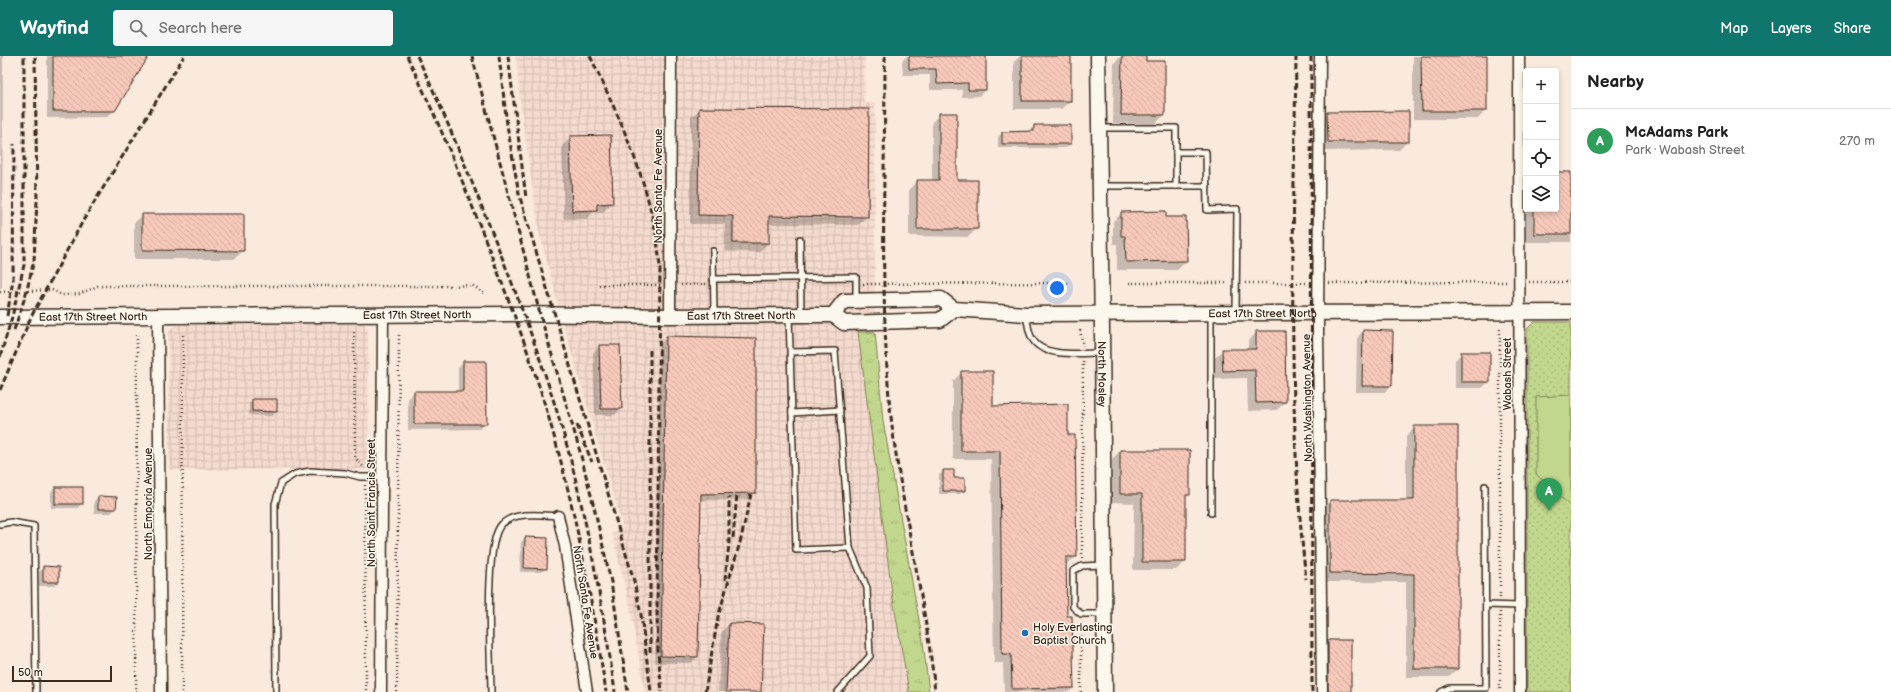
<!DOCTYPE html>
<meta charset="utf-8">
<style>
body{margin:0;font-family:"Balsamiq Sans",sans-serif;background:#f6f6f6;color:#222}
.controls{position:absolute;right:12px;top:12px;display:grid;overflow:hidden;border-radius:4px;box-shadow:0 2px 6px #0003}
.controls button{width:36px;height:36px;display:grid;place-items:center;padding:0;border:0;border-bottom:1px solid #e0e0e0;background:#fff;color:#222;font:20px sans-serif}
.scale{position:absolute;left:12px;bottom:10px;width:100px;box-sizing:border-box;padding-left:4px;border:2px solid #3b2a1e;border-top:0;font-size:11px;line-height:14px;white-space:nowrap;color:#3b2a1e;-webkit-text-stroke:3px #fbf7ec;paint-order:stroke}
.you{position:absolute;left:1057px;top:232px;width:14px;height:14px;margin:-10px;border:3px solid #fff;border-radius:50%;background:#1a73e8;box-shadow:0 0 0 6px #1a73e833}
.badge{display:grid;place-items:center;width:26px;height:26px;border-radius:50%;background:#0f766e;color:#fff;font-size:13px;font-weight:700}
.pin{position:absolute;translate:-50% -33px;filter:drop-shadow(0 1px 2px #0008)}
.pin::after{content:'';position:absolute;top:21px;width:14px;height:12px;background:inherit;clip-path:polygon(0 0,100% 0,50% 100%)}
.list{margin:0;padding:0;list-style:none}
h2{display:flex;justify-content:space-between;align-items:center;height:52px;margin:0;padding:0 16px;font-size:17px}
h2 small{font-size:13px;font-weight:400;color:#767676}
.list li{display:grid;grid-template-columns:26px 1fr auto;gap:12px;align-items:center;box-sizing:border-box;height:64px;padding:0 16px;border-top:1px solid #e0e0e0}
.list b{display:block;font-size:15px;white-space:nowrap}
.list p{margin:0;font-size:13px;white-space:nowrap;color:#767676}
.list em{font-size:13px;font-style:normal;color:#767676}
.icon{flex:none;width:22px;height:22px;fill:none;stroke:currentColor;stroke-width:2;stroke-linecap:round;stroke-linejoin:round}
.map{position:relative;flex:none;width:1571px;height:636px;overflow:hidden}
header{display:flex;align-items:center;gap:24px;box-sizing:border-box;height:56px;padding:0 20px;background:#0f766e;color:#fff}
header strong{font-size:19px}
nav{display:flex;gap:22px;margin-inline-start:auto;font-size:14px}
.search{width:280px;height:36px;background:#f6f6f6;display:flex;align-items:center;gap:10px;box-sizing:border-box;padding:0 14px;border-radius:4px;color:#767676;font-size:15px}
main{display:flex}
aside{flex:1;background:#fff}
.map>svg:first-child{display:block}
.industrial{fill:url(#industrial-grid)}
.grass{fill:url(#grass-tufts);stroke:#7e8056}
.park{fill:url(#park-dots);stroke:#7e8056}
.garden{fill:#c1d78d;stroke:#7e8056}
.shadow{fill:#0003}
.building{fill:url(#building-back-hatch);stroke:#3b2a1e}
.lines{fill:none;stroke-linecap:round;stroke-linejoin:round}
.lane-casing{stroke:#3b2a1e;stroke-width:8}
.street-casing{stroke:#3b2a1e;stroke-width:13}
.secondary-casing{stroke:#3b2a1e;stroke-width:17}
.path{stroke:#3b2a1e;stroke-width:2.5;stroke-dasharray:1 3;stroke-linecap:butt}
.lane{stroke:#fbf7ec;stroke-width:5}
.street{stroke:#fbf7ec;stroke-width:10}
.secondary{stroke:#fbf7ec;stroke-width:14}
.rail{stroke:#3b2a1e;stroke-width:3;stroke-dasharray:6 3;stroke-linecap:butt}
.poi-dot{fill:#1f6fb2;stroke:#fbf7ec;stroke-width:1.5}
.labels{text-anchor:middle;stroke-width:3;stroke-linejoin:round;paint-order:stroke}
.street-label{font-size:11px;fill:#3b2a1e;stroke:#fbf7ec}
.poi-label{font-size:11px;fill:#3b2a1e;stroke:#fbf7ec;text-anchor:start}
</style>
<header>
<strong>Wayfind</strong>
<div class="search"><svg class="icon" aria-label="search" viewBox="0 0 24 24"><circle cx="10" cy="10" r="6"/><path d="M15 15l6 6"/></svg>Search here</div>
<nav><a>Map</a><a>Layers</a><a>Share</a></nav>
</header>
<main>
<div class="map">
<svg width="1571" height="636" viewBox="0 0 1571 636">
<defs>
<pattern id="industrial-grid" width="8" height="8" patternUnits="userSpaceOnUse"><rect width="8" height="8" fill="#f5dbcf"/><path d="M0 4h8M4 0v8" fill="none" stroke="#d3bcb1"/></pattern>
<pattern id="grass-tufts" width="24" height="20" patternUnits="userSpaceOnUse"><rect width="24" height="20" fill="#c1d78d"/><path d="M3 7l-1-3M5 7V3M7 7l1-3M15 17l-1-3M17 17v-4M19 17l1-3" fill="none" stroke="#a7b979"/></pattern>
<pattern id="park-dots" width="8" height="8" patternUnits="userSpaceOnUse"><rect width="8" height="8" fill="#c1d78d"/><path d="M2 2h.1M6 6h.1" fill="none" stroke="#a7b979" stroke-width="1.8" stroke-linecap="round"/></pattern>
<pattern id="building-back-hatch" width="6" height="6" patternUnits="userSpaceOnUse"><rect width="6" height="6" fill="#f7c9bb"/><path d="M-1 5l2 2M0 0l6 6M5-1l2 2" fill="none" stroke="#d5ada0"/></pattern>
</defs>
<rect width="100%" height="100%" fill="#fae9dd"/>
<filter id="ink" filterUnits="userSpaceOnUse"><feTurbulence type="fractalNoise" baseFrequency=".025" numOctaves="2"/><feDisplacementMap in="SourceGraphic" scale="8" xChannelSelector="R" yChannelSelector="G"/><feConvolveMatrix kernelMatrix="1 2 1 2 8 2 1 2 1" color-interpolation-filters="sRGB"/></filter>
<g filter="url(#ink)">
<g class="industrial">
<path d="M516 0H865L864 47H875V275L858 276 892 537 909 636H645L629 546 612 477 623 472 564 271 539 176 520 47Z"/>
<path d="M364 268 368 273 369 413 169 414 168 278 171 272 177 269Z"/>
</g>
<path class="grass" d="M858 276H875L883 365 923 586 929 636H909L892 537Z"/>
<path class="park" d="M1534 266H1571V636H1527V273Z"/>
<path class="garden" d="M1571 339V451L1536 418V341Z"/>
<g class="shadow">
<path d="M0 0H3L2 231 0 233Z"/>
<path d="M47 0H148L114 55 107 61 47 62Z"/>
<path d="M907 0H985V34L979 40 962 41V34H930V19H903L902 5Z"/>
<path d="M1020 0H1070V45L1061 53H1014V6Z"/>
<path d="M1121 0H1145V6H1164V59L1155 68 1113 67 1114 7Z"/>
<path d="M1413 0H1486V54L1478 63H1413Z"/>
<path d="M700 53 867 160 858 169 768 168V187L759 196 725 195V168H690L691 61Z"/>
<path d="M1328 57 1408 85 1399 94 1319 95V66Z"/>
<path d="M940 58 956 125 977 173 968 181 909 180V133L918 125H932V66Z"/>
<path d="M1034 70 1070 87 1066 92H998V81L1002 77 1030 76V74Z"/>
<path d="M571 81 612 147 603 156H594L587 163H564L562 90Z"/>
<path d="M1556 117H1571V186H1526V136V153H1556Z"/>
<path d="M1122 157 1165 162H1185L1186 205 1177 214H1117V188H1113V165Z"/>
<path d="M143 159 243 195 234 203H134V167Z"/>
<path d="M1363 275 1391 330 1385 336H1356L1357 282Z"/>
<path d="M1257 276 1285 346 1277 354 1248 355 1247 322 1214 323V303L1223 294H1248V285Z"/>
<path d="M667 281 755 437 748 443 699 444 697 601 691 607H655L660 288Z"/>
<path d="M600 290 621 352 615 359H595L593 297Z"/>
<path d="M1462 297 1489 326 1482 332H1455V304Z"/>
<path d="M464 306 486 367 479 373 408 374V343L414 336H458V312Z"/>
<path d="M962 316 992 351 1067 380 1076 501 1065 509 1066 561 1073 632 1069 636H1004L1003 607H994L991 403H953V325Z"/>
<path d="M253 344 276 355 272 360 249 359V348Z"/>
<path d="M1415 371 1457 613 1448 621H1406V526H1322V453L1331 445H1406V380Z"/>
<path d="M1120 395 1189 438 1185 442V506L1176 514H1133L1134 447 1111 446 1112 403Z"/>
<path d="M944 415 964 434 960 438H939V419Z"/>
<path d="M55 432 82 447 78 452H51V436Z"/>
<path d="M98 441 115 453 111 457H94V445Z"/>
<path d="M525 482 546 512 542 516H520L521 486Z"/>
<path d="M43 511 58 526 54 530H39V516Z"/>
<path d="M729 568 760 636H718L721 577Z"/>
<path d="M1328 585 1350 636H1322V591Z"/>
</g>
<g class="building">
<path d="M53 0H149L115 55H53Z"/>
<path d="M909 0H986V34H968V27L937 28 936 13H909Z"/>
<rect x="1022" y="0" width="49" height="45"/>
<path d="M1122 0H1146V5H1165V59H1121Z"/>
<path d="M1421 0H1487V55H1422Z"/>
<path d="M699 52 869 53 868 161 769 160V187H733V160L698 159Z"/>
<path d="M1409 55V86H1328L1327 56Z"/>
<path d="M939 57H957V124H978V173H917V124H939Z"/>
<path d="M1034 69H1071V88H1002V76L1034 75Z"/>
<path d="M611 79 613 147 597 148V154L572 155 570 80Z"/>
<path d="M1556 116H1571V178H1534V153H1556Z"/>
<path d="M1166 155V161H1186L1187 205 1126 206 1125 180H1121V156Z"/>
<path d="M142 158H244V195L142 194Z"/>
<path d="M1363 274 1393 275 1392 330H1362Z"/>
<path d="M1256 275H1285L1286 346 1256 347 1255 314 1223 315 1222 293H1256Z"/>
<path d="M666 280 756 282V437L701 438 698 601 661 600Z"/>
<path d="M599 289H620L622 353H601Z"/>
<rect x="1461" y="296" width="29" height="30"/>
<path d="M463 305H486L487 368H414V335H463Z"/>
<path d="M961 315H993V350L1068 348V379H1075L1077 501H1066L1067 560H1072L1074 632 1012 633 1011 598H1002L1000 395H961Z"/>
<path d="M252 343H277V356L252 355Z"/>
<path d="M1414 370H1458V613H1414V518L1330 517V444H1414Z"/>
<path d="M1120 394H1190V439H1186V506H1142V438H1120Z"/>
<path d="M943 414H954V422H965V435H943Z"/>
<rect x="55" y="431" width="28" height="17"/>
<path d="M98 440 117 441 116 453H98Z"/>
<path d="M525 481 548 482 547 513 524 512Z"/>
<path d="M43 510 59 511V526H43Z"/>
<path d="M729 567 764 568 761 636H726Z"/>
<rect x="1328" y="584" width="23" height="52"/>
</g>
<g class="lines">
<g class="lane-casing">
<g id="lane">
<path d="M1101 72H1176V96H1206L1207 154 1237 153 1236 257"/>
<path d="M1176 96V130"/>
<path d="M1101 130H1207"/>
<path d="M800 183 801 258"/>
<path d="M713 195 714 258"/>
<path d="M713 223 856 221V244"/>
<path d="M1026 259C1028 267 1028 277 1033 284 1044 302 1082 297 1101 297"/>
<path d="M1211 259V457"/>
<path d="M789 260 796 494 850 492 835 295 790 296"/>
<path d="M792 357 840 354"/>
<path d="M0 468 11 466 34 470 36 636"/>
<path d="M1103 509 1082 510 1073 515V551L1081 558H1104"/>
<path d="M1486 549 1520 550"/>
<path d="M276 636 275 448 281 427 295 418 310 415 345 417 360 421H382"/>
<path d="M491 636C491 606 483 485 502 468 515 455 542 459 558 460"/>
<path d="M838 636 870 600 867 532 850 492"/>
<path d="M1441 636 1449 632H1486L1485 430"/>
</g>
</g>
<g class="street-casing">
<g id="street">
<path d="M1320 0 1318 273 1322 636"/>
<path d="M1519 0 1520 636"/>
<path d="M158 260 161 636"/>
<path d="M670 260 671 0"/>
<path d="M558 460 565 490 587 636"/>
<path d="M381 636 383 259"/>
</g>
</g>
<g class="secondary-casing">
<g id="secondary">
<path id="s1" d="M1098 0 1102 274 1105 636"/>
<path id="s2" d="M833 259 844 245 941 243 954 253 1026 258 1571 256"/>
<path id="s3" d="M0 261 514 258 670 260 801 259H833L844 267 940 264 954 253"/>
</g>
</g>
<g class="path">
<path d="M1529 226H1571"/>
<path d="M1129 227H1228"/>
<path d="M1245 227H1308"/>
<path d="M1329 227 1508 226"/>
<path d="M863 228 1069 227"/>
<path d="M599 229H660"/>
<path d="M681 229 706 228"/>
<path d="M0 236 52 234 62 239 79 238 98 230H451L472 229 485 238"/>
<path d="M1500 273V542"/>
<path d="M1080 274 1083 290"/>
<path d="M354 276 355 401 364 412"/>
<path d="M365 429 366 636"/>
<path d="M1082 502 1083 305"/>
<path d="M1500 556V636"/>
<path d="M136 636 137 277"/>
<path d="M182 636 183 277"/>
<path d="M397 636 399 276"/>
<path d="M1081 636V567"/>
</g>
<use href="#lane" class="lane"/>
<use href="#street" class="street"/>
<use href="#secondary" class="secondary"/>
<g class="rail">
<path d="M407 0C439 66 466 133 492 201 513 255 534 310 550 366 576 455 592 545 606 636"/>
<path d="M417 0C443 53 464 107 486 161 518 241 549 321 571 405 590 481 604 558 615 636"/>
<path d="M472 0 540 258 579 392 595 455 611 526 628 636"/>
<path d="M499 0 507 69 519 138 634 525 641 559 651 636"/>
<path d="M508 0 526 142"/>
<path d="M590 0C622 67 654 135 660 211L657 556 658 596 662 636"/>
<path d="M885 0C885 113 880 228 889 341 898 440 925 537 935 636"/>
<path d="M1296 0C1294 174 1286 350 1306 523"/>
<path d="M1311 0 1312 636"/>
<path d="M7 260 13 224 14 88"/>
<path d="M14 274 26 238 34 204 37 145 35 0"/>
<path d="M650 294V596"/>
<path d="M0 301 12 261 24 209V0"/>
<path d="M0 334 31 261 84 163 184 0"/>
<path d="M577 369 592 406"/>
<path d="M733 482 737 438"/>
<path d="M725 524 729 488V441"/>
<path d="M705 636 718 561 741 483 751 438"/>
</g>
</g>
</g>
<circle class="poi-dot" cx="1025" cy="577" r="4"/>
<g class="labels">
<g class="street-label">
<text transform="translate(658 130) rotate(-90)" y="4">North Santa Fe Avenue</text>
<text dy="4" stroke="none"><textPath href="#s3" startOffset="417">East 17th Street North</textPath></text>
<text dy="4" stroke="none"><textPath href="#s2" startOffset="440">East 17th Street North</textPath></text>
<text dy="4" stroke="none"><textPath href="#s3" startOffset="741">East 17th Street North</textPath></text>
<text dy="4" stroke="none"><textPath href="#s3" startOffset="93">East 17th Street North</textPath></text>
<text dy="4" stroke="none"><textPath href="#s1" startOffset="318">North Mosley</textPath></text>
<text transform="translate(1507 318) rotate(-90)" y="4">Wabash Street</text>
<text transform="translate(1307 342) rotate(-91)" y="4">North Washington Avenue</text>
<text transform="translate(371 447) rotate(-90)" y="4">North Saint Francis Street</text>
<text transform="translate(148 448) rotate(-90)" y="4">North Emporia Avenue</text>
<text transform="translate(586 546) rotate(81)" y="4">North Santa Fe Avenue</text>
</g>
<g class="poi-label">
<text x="1033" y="575">Holy Everlasting<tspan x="1033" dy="13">Baptist Church</tspan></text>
</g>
</g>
</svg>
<div class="controls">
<button>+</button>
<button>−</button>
<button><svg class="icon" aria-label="locate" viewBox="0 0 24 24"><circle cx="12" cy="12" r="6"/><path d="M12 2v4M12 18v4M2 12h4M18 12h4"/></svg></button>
<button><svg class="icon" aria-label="layers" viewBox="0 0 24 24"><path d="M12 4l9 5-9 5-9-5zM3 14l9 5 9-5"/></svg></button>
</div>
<div class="scale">50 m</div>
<div class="you"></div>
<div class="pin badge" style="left:1549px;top:455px;background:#2e9e5b">A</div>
</div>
<aside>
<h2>Nearby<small></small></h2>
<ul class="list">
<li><span class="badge" style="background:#2e9e5b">A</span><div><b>McAdams Park</b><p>Park · Wabash Street</p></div><em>270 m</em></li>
</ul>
</aside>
</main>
